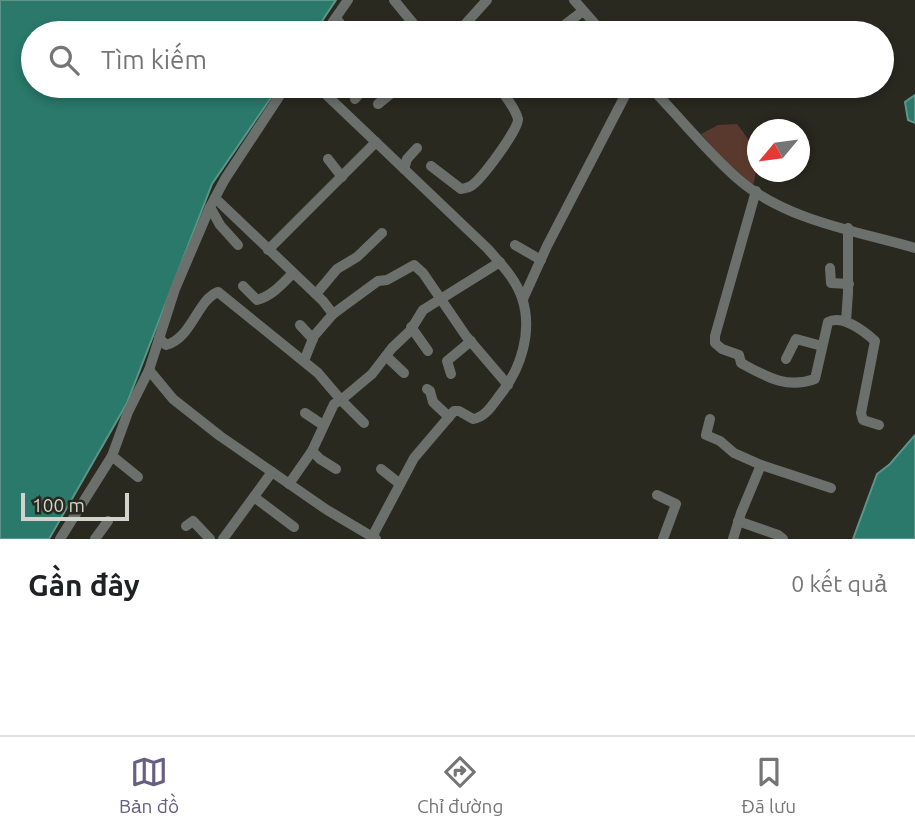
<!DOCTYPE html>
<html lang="vi">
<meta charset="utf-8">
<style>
body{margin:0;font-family:Ubuntu,sans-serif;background:#f2f2f2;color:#202124}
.compass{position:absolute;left:747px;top:119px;width:63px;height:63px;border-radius:50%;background:#fff;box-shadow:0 4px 10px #0003;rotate:241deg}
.scale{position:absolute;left:21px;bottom:18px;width:108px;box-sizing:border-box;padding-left:7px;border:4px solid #d3d3ce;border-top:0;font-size:19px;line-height:24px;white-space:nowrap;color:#d3d3ce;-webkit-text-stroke:5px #292920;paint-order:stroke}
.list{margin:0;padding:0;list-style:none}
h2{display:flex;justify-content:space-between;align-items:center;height:91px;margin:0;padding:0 28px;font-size:30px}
h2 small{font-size:23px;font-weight:400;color:#757577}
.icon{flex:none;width:38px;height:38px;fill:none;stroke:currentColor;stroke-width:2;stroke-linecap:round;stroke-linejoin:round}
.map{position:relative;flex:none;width:915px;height:539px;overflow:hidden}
.search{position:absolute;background:#fff;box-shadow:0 4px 10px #0003;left:21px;right:21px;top:21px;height:77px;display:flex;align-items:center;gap:18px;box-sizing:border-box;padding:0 24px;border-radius:38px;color:#757577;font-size:26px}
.sheet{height:196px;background:#fff}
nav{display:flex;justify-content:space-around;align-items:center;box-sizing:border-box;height:98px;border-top:2px solid #e0e0e0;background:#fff;font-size:19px;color:#757577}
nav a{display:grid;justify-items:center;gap:4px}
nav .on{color:#675e82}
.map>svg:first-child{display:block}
.green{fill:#59392d}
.water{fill:#2a796b;stroke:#5d9489;stroke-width:2}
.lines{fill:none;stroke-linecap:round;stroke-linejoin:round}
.minor{stroke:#6c706c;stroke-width:10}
</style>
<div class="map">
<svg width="915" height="539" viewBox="0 0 915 539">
<rect width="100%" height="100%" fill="#292920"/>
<path class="green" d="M737 124C755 148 762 155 753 185L732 169 701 134 718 125Z"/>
<g class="water">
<path d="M0 0H336L314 33H33V86H279L212 184 127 403 49 539H0Z"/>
<path d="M915 95V123L908 120 905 102Z"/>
<path d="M915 435V539H853L877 474 890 464Z"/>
</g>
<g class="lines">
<g class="minor">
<path d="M394 0 421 33"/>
<path d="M574 0 603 33"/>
<path d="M336 18 347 33"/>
<path d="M459 31 487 0"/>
<path d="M528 31 530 33"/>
<path d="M325 33 348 0"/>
<path d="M554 33 583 11"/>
<path d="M317 86 488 249C500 263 516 279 522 298 533 331 521 369 500 395 493 404 485 418 473 419L459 411H454L414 458 372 537"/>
<path d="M353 86 359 94 355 99"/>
<path d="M649 86C678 115 707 152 738 179 785 220 856 231 915 248"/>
<path d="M378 104 394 91"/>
<path d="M328 159 342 177"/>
<path d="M431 166 461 189C465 188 468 188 471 186 481 180 519 129 518 119 515 107 505 96 498 86"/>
<path d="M404 169 407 159 417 148"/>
<path d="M756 191 715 336V343L722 349 739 355 741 363C767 377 786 389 815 379L828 322C842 314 864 331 875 341L861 413 863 420 879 425"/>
<path d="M215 198 323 301 333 314"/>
<path d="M210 207 220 225 238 245"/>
<path d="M515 245 541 260"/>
<path d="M268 250 376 142"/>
<path d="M830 268 831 283 849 284"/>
<path d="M243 286 257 300C272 296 282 284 293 273"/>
<path d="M316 294 337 269 357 257 382 233"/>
<path d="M523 299 547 246 630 86"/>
<path d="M846 321 848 293V228"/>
<path d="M300 325 313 339"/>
<path d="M411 327 428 351"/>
<path d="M159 338 166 345C192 338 197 300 218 292L318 373 341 400 372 374 392 348 410 331 423 310 500 262"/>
<path d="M386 356 404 373"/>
<path d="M786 359 796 339 822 346"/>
<path d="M304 361 314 336 333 314 378 281 387 280 414 265 423 273 466 336 508 385"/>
<path d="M149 370 173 399 220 436 327 510 376 539"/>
<path d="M451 374 447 361 471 341"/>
<path d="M427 389 430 391 433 402 449 417"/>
<path d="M305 413 323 425"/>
<path d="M710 419 706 435 720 441 734 453 761 465 831 488"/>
<path d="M312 451 320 459 336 469"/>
<path d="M112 456 138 477"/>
<path d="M381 469 400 484"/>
<path d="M289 484 312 451 334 404 341 400 364 423"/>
<path d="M657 495 676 504 663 539"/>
<path d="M254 497 294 527"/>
<path d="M738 521 778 535 783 539"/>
<path d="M186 526 193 521 210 539"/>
<path d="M60 539 112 456 128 412 149 370 175 289 210 207 225 179 286 86"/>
<path d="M95 539 108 521"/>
<path d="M223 539 272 472"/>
<path d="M733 539 741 513 761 465"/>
</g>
</g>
</svg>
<svg class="compass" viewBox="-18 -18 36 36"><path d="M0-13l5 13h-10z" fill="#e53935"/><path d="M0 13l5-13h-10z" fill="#757577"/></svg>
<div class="scale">100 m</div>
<div class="search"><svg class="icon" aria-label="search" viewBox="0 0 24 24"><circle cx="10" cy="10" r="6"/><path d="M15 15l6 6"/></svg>Tìm kiếm</div>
</div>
<section class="sheet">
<h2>Gần đây<small>0 kết quả</small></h2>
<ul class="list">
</ul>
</section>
<nav>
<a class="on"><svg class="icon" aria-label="map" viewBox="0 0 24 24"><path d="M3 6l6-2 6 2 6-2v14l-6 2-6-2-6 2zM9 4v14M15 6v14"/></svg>Bản đồ</a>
<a><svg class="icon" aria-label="directions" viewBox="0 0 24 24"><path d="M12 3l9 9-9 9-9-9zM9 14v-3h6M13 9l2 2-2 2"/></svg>Chỉ đường</a>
<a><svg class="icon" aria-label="saved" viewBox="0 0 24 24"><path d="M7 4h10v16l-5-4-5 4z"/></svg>Đã lưu</a>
</nav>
